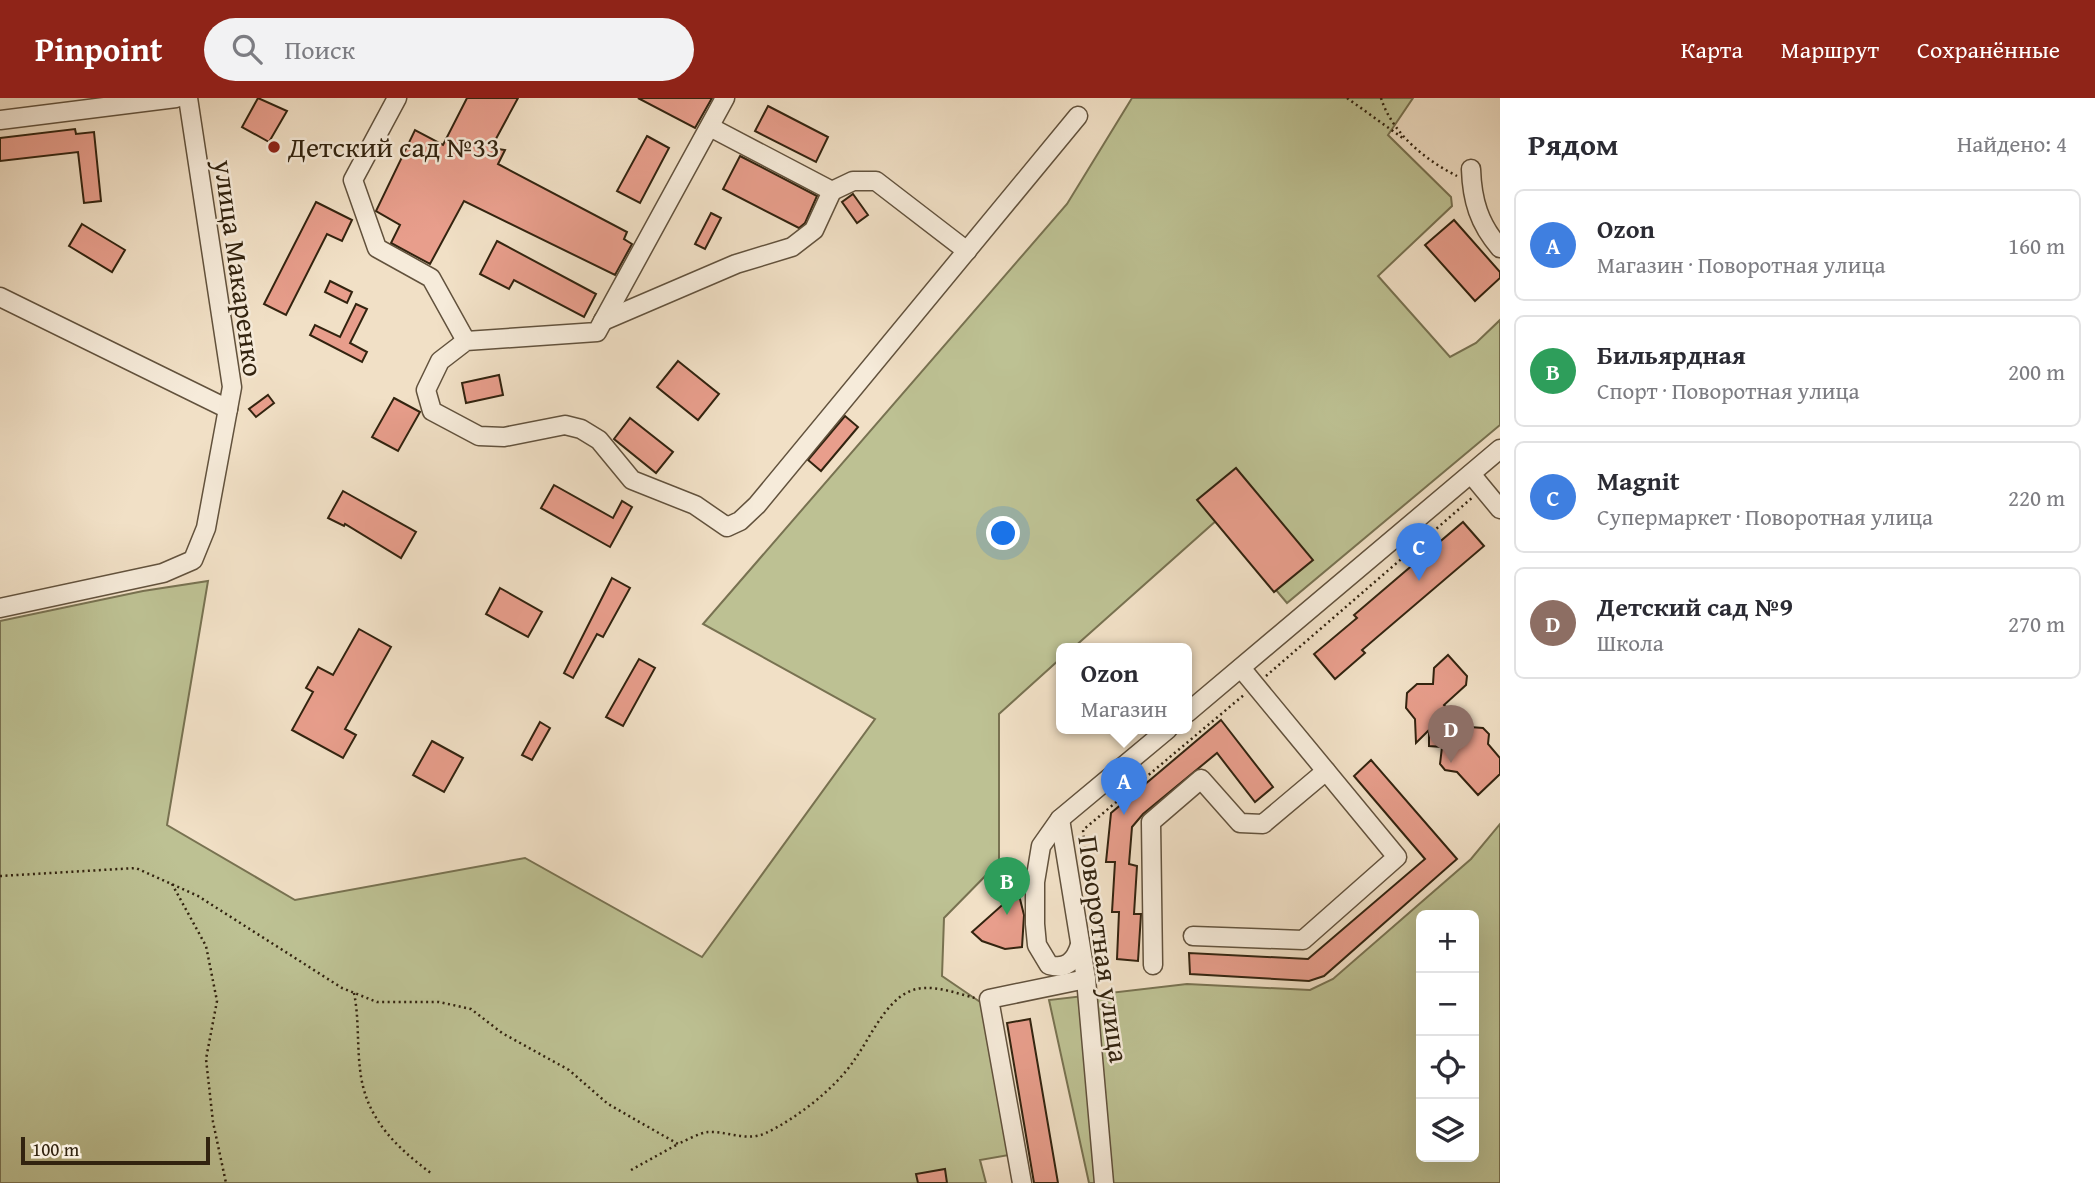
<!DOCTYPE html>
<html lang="ru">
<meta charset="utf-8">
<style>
body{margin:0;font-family:"Gentium Book Plus",serif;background:#f2f2f3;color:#2b2b33}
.controls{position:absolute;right:21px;bottom:21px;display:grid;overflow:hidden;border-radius:10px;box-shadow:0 7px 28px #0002}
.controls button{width:63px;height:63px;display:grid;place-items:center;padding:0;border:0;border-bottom:2px solid #e1e1e2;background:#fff;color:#2b2b33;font:35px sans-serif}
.scale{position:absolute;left:21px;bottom:18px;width:189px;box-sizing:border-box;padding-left:7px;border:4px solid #32230f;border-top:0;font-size:19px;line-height:24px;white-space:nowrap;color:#32230f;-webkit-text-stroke:5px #f6ebda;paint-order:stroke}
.you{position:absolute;left:1004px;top:436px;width:24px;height:24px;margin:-18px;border:5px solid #fff;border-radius:50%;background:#1a73e8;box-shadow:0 0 0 10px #1a73e833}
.badge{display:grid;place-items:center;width:46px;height:46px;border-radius:50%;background:#8f2418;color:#fff;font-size:23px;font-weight:700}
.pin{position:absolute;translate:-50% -58px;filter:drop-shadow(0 2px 4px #0008)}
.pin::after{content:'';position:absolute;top:37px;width:24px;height:21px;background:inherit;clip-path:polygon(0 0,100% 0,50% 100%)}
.popup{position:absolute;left:1056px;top:545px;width:136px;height:91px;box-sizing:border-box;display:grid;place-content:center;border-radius:10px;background:#fff;filter:drop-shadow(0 2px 5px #0005);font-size:23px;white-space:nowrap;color:#7c7c81}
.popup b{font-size:26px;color:#2b2b33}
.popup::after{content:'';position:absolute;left:50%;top:100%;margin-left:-14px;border:14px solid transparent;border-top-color:#fff}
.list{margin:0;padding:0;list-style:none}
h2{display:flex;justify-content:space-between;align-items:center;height:91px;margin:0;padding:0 28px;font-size:30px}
h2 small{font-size:23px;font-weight:400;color:#7c7c81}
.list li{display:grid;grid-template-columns:46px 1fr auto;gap:21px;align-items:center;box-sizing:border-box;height:112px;margin:0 14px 14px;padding:0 14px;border:2px solid #e1e1e2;border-radius:10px}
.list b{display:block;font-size:26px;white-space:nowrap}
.list p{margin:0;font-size:23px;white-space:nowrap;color:#7c7c81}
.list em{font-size:23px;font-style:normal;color:#7c7c81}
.icon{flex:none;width:38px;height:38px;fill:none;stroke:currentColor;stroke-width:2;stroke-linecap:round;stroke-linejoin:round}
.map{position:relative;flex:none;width:1500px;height:1085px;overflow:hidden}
header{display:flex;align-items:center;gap:42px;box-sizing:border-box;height:98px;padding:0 35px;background:#8f2418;color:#fff}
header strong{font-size:33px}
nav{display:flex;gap:38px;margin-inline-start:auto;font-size:24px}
.search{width:490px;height:63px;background:#f2f2f3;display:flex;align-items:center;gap:18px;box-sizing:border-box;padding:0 24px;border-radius:38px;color:#7c7c81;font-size:26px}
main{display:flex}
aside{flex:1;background:#fff}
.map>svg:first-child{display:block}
.green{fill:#bdc193;stroke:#787251;stroke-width:2;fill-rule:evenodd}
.building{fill:#e89e8c;stroke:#32230f;stroke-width:2}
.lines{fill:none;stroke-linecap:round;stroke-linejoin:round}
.minor-casing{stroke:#62523d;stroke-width:21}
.path{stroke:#32230f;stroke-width:2.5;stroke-dasharray:2 3.5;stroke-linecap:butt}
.minor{stroke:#f6ebda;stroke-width:18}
.poi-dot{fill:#8f2418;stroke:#f6ebda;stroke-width:2.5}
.labels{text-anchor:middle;stroke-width:5;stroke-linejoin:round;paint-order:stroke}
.poi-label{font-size:28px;fill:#32230f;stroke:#f6ebda;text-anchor:start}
.street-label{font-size:28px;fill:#32230f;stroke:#f6ebda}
</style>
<header>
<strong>Pinpoint</strong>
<div class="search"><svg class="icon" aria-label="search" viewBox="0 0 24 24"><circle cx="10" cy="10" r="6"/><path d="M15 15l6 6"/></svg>Поиск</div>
<nav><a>Карта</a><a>Маршрут</a><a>Сохранённые</a></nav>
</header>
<main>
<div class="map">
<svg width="1500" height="1085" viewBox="0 0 1500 1085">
<rect width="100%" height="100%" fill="#f1e0c6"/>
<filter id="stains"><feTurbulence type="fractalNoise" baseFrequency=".00286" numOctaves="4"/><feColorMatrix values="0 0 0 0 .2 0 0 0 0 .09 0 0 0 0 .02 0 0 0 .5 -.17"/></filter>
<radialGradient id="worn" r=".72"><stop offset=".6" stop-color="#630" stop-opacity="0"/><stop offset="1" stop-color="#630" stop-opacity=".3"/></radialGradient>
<g class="green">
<path d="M1132 0H1413L1388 37 1451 99 1452 108 1378 178 1450 259 1476 245 1500 222V327L1287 505 1217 422 1072 551H1061V560L999 616V764L944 820 942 878 986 908 1009 1057 980 1062 986 1085H0V523L143 493 208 483 167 727 295 802 525 760 702 859 875 621 703 526 1067 106Z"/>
<path d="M1500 726V1085H1089L1049 902 1187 886 1310 892 1333 881 1471 761ZM1421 817H1474V1059H1421Z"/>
</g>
<g class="building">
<path d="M258 0 287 13 269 44 242 29Z"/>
<path d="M467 0H518L491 50 505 52 498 66 627 134 624 141 632 146 615 177 464 103 430 166 391 145 400 127 376 113 415 32 443 47Z"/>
<path d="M638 0H712L695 30Z"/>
<path d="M768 8 828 39 816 64 755 33Z"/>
<path d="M75 31 76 36 94 34 101 103 84 105 78 54 0 63V40Z"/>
<path d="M647 38 669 50 640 105 617 93Z"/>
<path d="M740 58 817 98 805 125 799 130 723 91Z"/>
<path d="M853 96 868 117 857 125 842 104Z"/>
<path d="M316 104 352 122 342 143 327 136 286 217 264 206Z"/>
<path d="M711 115 721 120 705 151 695 146Z"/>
<path d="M1454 122 1500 174V180L1475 203 1425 147Z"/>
<path d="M82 126 125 152 112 174 69 148Z"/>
<path d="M497 143 596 196 584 219 514 182 509 191 480 176Z"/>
<path d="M330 183 352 194 347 205 325 194Z"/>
<path d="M356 206 367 211 350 245 367 254 362 264 310 237 315 227 340 239Z"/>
<path d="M678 263 719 296 698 322 657 289Z"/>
<path d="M499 277 503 297 466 305 462 285Z"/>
<path d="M268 297 274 305 256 319 249 311Z"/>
<path d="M394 300 420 314 398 353 372 339Z"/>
<path d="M845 318 858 329 821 373 808 362Z"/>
<path d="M630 320 673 354 656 375 614 341Z"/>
<path d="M1236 370 1313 462 1274 494 1197 402Z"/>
<path d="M554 387 613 420 622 403 632 409 610 449 541 410Z"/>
<path d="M343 393 416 434 401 460 345 426 344 428 328 420Z"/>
<path d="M1463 424 1484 448 1362 552 1365 555 1335 581 1314 556 1357 520 1354 517Z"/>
<path d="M612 480 630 490 603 539 597 536 573 580 564 575Z"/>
<path d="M500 490 542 514 528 539 486 516Z"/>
<path d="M359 531 391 549 345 631 356 637 343 660 292 632 313 594 306 590 318 569 333 577Z"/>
<path d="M1448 557 1467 578 1466 587 1444 607 1466 632 1470 629 1483 630 1489 636 1488 646 1500 660V676L1478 697 1457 674 1445 672 1440 666 1442 649 1429 648V632L1416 645 1415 621 1406 610 1407 595 1417 586H1433L1434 570Z"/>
<path d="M639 561 655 570 623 628 606 619Z"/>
<path d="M1221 622 1273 689 1255 704 1217 655 1143 716 1132 729 1129 766 1137 768 1134 816H1141L1138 863 1117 861 1119 814H1112L1115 764H1106L1111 715Z"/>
<path d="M540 624 550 630 532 662 522 657Z"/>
<path d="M432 643 463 660 444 694 413 677Z"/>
<path d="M1371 662 1457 761 1324 878 1309 883 1190 876 1189 855 1308 861 1425 761 1354 678Z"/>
<path d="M1018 793 1024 817 1022 849 1005 851 982 843 972 834Z"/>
<path d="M1030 921 1058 1085H1034L1007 925Z"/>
<path d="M945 1071 947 1085H918L916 1076Z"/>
</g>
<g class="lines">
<g class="minor-casing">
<g id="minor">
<path d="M397 0 353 82 377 150 431 180 466 243"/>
<path d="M725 0 597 234 466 243 440 263 426 292 432 313 479 338 504 339 565 327 581 331 599 342 632 382 695 407 727 429 740 423 757 407 1078 18"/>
<path d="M0 22 176 0"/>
<path d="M710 29 832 93 853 83H876L967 153"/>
<path d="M1471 71C1472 102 1479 126 1500 150"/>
<path d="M0 199 228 311"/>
<path d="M603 223 736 166 792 149 814 132 832 93"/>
<path d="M1471 376 1500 411"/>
<path d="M0 510 163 475 193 462 206 430 232 289 188 0"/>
<path d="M1187 615 1500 351"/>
<path d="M1060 721 1086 881 1104 1085"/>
<path d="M1193 838 1303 842 1397 759 1241 570"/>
<path d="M1080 847C1075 863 1066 872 1049 867L1037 847 1035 826V784L1041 748 1060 721 1168 631"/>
<path d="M1153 867 1151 724 1201 681 1240 725 1263 726 1326 673"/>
<path d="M1022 1085 989 901 1086 881"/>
</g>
</g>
<g class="path">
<path d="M1347 0 1404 41"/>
<path d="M1381 0C1392 35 1425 62 1457 78"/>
<path d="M1266 578 1473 399"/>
<path d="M0 778 136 770 198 798 342 890 377 904H439L471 911 502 935 569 972 608 1006 678 1046C687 1042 699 1035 708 1034 727 1033 747 1044 766 1035 797 1020 836 990 855 961 870 940 884 906 908 894 928 884 955 895 975 900"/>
<path d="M172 786 206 848 217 903 206 961 213 1024 226 1085"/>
<path d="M1094 827 1083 732 1245 596"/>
<path d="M354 895C359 919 357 946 360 971 365 1020 395 1048 432 1076"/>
<path d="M631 1072 678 1046"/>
</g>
<use href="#minor" class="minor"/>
</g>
<circle class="poi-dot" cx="274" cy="49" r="7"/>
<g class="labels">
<g class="poi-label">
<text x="288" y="59">Детский сад №33</text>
</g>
<g class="street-label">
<text transform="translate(239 170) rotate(82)" y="10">улица Макаренко</text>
<text transform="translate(1104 851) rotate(82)" y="10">Поворотная улица</text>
</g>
</g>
<rect width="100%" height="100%" filter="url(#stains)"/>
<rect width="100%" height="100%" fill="url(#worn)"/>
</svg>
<div class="controls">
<button>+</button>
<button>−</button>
<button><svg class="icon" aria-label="locate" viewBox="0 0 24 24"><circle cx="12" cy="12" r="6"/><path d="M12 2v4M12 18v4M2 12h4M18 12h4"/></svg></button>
<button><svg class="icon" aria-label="layers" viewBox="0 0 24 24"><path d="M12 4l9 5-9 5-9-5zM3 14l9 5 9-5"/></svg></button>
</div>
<div class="scale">100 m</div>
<div class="you"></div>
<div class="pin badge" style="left:1124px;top:717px;background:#3f7fe0">A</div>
<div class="popup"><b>Ozon</b>Магазин</div>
<div class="pin badge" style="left:1007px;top:817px;background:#2e9e5b">B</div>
<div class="pin badge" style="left:1419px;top:483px;background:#3f7fe0">C</div>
<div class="pin badge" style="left:1451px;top:665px;background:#8d6e63">D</div>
</div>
<aside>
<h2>Рядом<small>Найдено: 4</small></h2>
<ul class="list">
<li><span class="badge" style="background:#3f7fe0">A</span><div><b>Ozon</b><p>Магазин · Поворотная улица</p></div><em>160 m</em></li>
<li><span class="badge" style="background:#2e9e5b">B</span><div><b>Бильярдная</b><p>Спорт · Поворотная улица</p></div><em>200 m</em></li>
<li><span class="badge" style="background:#3f7fe0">C</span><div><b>Magnit</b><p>Супермаркет · Поворотная улица</p></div><em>220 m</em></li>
<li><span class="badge" style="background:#8d6e63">D</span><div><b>Детский сад №9</b><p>Школа</p></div><em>270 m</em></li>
</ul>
</aside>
</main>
